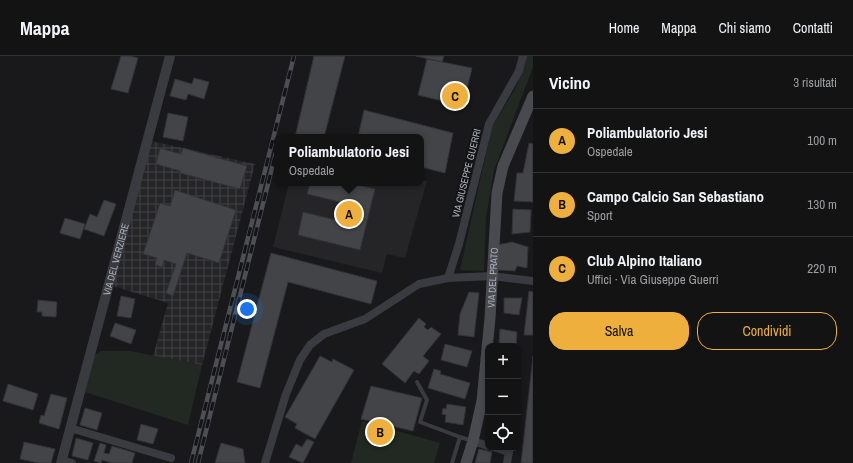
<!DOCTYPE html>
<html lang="it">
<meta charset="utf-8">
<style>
body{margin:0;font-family:"Archivo Narrow",sans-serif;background:#202022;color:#f1f3f6}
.controls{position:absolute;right:12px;bottom:12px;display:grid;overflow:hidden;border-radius:8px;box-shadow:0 2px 6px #0003}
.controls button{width:36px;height:36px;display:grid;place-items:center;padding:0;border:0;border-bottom:1px solid #323234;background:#131314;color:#f1f3f6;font:20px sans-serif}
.you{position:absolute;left:247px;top:253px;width:14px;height:14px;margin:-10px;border:3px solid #fff;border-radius:50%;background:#1a73e8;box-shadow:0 0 0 6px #1a73e833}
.badge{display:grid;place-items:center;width:26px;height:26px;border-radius:50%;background:#eeaf3d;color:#111;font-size:13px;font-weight:700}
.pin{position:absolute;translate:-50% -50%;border:2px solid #fff;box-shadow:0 1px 4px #0006}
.popup{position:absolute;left:274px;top:78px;width:150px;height:52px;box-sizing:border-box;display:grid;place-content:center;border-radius:8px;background:#131314;filter:drop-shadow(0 1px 3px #0005);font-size:13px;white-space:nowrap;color:#9d9ea0}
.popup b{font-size:15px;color:#f1f3f6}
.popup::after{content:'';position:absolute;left:50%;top:100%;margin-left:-8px;border:8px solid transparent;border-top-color:#131314}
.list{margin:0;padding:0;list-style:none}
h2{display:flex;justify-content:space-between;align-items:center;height:52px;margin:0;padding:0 16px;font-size:17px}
h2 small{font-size:13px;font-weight:400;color:#9d9ea0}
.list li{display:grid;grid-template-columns:26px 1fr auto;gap:12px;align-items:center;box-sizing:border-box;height:64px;padding:0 16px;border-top:1px solid #323234}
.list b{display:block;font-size:15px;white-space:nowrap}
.list p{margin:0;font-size:13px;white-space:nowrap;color:#9d9ea0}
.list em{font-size:13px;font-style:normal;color:#9d9ea0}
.actions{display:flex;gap:8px;padding:12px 16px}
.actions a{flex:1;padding:9px 0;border:1px solid #eeaf3d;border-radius:16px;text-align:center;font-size:14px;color:#eeaf3d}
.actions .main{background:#eeaf3d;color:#111}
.icon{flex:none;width:22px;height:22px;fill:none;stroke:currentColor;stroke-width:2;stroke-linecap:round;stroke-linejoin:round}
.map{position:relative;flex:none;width:533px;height:407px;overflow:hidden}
header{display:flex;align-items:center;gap:24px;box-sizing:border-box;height:56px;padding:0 20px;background:#131314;border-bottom:1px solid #323234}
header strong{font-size:19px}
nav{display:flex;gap:22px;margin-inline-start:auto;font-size:14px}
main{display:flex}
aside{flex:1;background:#131314}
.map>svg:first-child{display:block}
.built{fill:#252528}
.industrial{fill:url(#industrial-grid)}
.grass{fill:#212922}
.building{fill:#434448;stroke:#333337}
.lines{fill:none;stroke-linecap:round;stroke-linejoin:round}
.service{stroke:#3a3b40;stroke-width:4}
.minor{stroke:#3a3b40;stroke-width:8}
.tertiary{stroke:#3a3b40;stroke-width:10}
.secondary{stroke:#484a50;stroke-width:11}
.rail-casing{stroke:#4d4f55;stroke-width:4.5}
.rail{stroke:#141416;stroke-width:3;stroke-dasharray:9;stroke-linecap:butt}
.labels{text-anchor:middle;stroke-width:3.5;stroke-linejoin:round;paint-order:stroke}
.street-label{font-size:10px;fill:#abb0ba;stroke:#141416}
</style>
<header>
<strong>Mappa</strong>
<nav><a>Home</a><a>Mappa</a><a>Chi siamo</a><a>Contatti</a></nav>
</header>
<main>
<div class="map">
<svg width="533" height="407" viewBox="0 0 533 407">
<defs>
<pattern id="industrial-grid" width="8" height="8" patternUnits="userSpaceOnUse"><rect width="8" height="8" fill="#252528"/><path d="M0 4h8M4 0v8" fill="none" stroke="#424245"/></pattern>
</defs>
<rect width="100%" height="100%" fill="#19191b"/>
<path class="built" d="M421 124 427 125 405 202 387 198 382 217 273 191 289 127H421Z"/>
<path class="industrial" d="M151 85 255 108 202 309 153 300 168 247 113 230Z"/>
<g class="grass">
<path d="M527 0H533V11L494 114 486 162 484 215 460 214 492 71 515 33 524 12Z"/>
<path d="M101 295H130L202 309 188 369 85 336 94 300Z"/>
<path d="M362 365 440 387 434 407H351Z"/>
</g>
<g class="building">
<path d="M121 0H130L138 2 128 37 111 33Z"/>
<path d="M314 0H345L324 81H295Z"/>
<path d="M416 0H444L442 6Z"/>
<path d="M427 3 472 12 463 50 418 39Z"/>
<path d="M194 22 209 26 204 43 188 38 186 44 170 40 175 23 192 28Z"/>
<path d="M364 54 453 77 445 117 421 111V81H358Z"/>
<path d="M168 57 188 61 183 85 163 81Z"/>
<path d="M529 87 533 88V146L514 145 517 117H523Z"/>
<path d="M160 92 181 98 183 92 247 110 240 133 180 117V115L156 108Z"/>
<path d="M310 127H350L375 133 360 194 298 179 303 156 348 167 352 149 307 138Z"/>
<path d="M175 134 236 154 219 207 187 197 173 240 166 237 176 208 164 204 162 211 155 209 157 202 143 198 160 147 170 150Z"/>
<path d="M104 144 116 148 104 180 84 173 90 158 97 161Z"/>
<path d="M513 153 531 154 530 176 512 178Z"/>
<path d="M65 162 85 168 80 183 60 177Z"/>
<path d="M512 186 528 191 527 212 517 210 515 215 498 214 497 189Z"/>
<path d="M271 197 377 225 371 248 288 226 260 332 237 326Z"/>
<path d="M529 235 533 236V279H524Z"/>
<path d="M469 236 479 237 474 281 458 279 460 258Z"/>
<path d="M121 240 135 243 131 262 117 260Z"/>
<path d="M504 242H522L519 259 504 257Z"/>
<path d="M38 244 57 246 56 261 42 260V256H37Z"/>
<path d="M419 262 426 268 424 271 428 274 431 271 441 278 423 300 429 305 419 318 414 315 405 327 382 308Z"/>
<path d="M115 267 136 274 131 288 110 280Z"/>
<path d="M500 273 517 276 516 290 499 288Z"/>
<path d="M445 288 472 295 467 311 441 304Z"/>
<path d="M320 300 332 306 333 303 354 314 315 383 295 372 297 368 285 361Z"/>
<path d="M533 300V407H521Z"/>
<path d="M434 313 441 315 440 318 470 327 465 343 428 332Z"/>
<path d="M8 328 38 338 33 354 3 345Z"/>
<path d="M371 330 422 342 413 375 361 363Z"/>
<path d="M51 338 67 342 59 373 39 367 41 359 44 360Z"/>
<path d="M447 348 466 351 463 369 445 366 446 359 442 358 443 352 446 353Z"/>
<path d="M85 352 102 357 97 374 80 369Z"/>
<path d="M141 368 158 373 153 388 137 384Z"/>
<path d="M76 382 93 387 88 404 72 400Z"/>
<path d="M307 383 314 386 303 407 289 401 296 388 302 391Z"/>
<path d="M24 386 55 393 51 407H38L20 403Z"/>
<path d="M100 387 106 389 104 397 109 398 112 390 135 397 132 407H112L102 404 101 407 94 405Z"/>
<path d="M221 387 243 393 245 407H215Z"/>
<path d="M479 393 492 396 490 407H475Z"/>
</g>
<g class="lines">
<g class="service">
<path d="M417 326 427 344 420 366 460 381"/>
<path d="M452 407 460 381 473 385"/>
</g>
<g class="minor">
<path d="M448 222 459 188 489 68 519 15 523 0"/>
<path d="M70 372 171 402"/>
<path d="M473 385 488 390"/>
<path d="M496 392 509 396 507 407"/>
<path d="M62 404 72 407"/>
<path d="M265 407 286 338 300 304 310 289 324 278 365 263 419 228 448 222 492 220 533 225"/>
</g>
<path class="tertiary" id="s1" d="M61 407 170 0"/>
<path class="secondary" id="s2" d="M466 407 473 385 482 345 490 262 497 137 503 110 533 40"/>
<g class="rail-casing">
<g id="rail">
<path d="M191 407 294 0"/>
<path d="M198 407 277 92"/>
</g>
</g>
<use href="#rail" class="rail"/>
</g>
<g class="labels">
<g class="street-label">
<text transform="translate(466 117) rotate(-76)" y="4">VIA GIUSEPPE GUERRI</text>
<text dy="4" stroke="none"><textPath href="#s1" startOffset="211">VIA DEL VERZIERE</textPath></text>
<text dy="4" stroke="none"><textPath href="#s2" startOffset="188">VIA DEL PRATO</textPath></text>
</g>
</g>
</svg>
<div class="controls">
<button>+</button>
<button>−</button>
<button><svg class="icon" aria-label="locate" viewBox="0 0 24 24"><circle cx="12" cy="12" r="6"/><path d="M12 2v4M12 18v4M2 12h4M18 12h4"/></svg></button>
</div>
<div class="you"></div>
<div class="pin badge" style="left:349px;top:158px">A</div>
<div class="popup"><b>Poliambulatorio Jesi</b>Ospedale</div>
<div class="pin badge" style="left:380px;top:376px">B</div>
<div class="pin badge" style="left:455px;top:40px">C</div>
</div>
<aside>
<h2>Vicino<small>3 risultati</small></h2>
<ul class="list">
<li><span class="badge">A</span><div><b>Poliambulatorio Jesi</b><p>Ospedale</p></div><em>100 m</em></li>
<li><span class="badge">B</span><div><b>Campo Calcio San Sebastiano</b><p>Sport</p></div><em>130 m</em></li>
<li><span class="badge">C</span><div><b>Club Alpino Italiano</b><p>Uffici · Via Giuseppe Guerri</p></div><em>220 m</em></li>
</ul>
<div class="actions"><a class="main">Salva</a><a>Condividi</a></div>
</aside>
</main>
